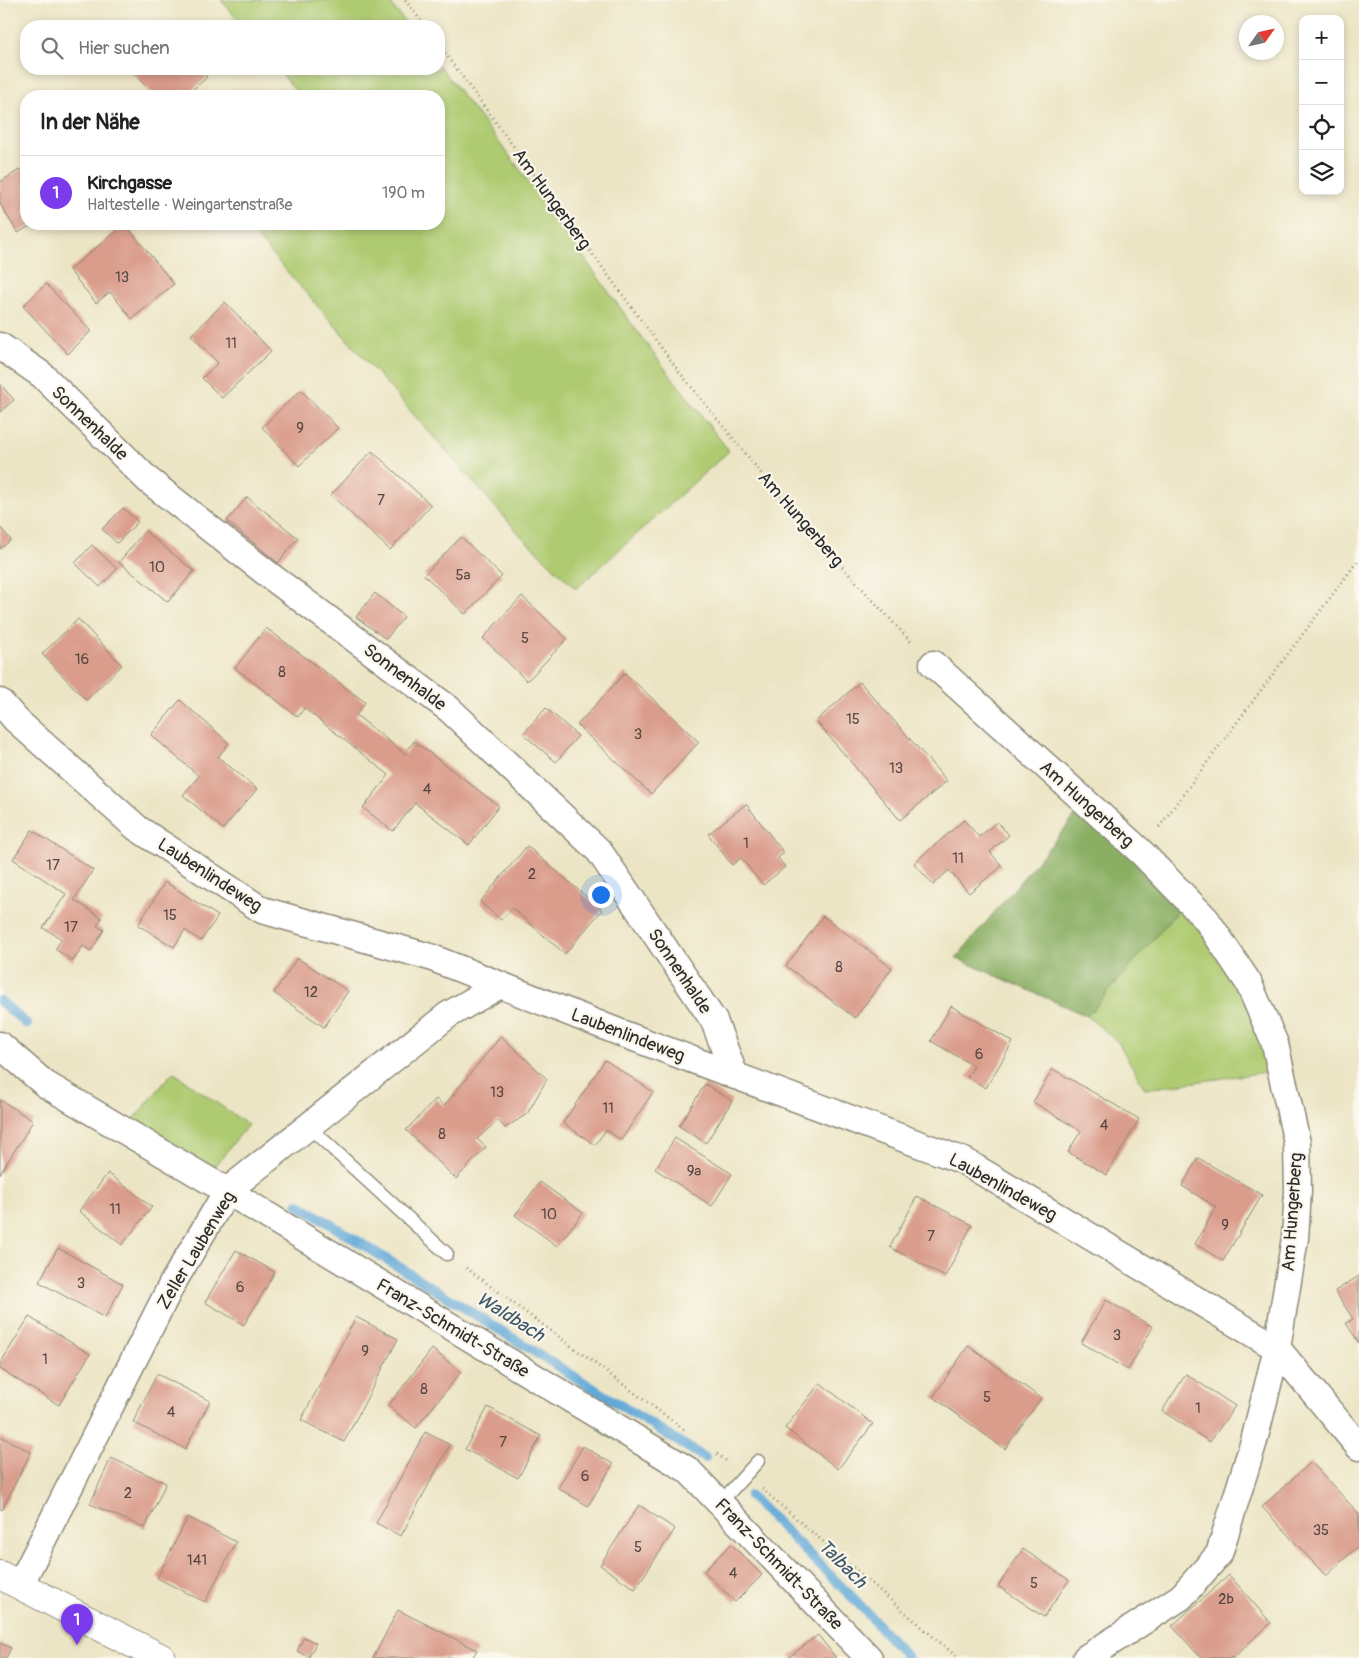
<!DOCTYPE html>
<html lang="de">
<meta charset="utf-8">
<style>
body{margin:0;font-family:Pangolin,sans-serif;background:#f6f6f6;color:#222}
.controls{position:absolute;right:15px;top:15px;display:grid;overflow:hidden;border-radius:10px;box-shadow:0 2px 8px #0003}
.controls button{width:45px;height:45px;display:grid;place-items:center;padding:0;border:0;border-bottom:1px solid #e0e0e0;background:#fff;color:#222;font:25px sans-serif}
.compass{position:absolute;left:1239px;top:15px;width:45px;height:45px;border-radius:50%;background:#fff;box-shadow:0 2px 8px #0003;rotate:56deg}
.you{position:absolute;left:600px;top:894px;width:18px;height:18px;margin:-12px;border:4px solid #fff;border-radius:50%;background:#1a73e8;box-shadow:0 0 0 8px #1a73e833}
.badge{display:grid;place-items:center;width:32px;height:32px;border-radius:50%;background:#7c3aed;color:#fff;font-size:16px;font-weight:700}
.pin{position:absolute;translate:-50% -41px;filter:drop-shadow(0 1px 2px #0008)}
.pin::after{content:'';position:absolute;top:26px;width:18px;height:15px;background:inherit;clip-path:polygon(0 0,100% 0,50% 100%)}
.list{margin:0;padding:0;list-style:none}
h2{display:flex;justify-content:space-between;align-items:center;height:65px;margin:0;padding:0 20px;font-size:21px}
h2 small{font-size:16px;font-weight:400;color:#767676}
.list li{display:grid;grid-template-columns:32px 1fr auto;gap:15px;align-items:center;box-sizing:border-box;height:75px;padding:0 20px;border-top:1px solid #e0e0e0}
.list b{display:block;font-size:19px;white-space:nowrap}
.list p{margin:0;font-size:16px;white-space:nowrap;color:#767676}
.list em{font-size:16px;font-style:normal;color:#767676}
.icon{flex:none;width:28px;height:28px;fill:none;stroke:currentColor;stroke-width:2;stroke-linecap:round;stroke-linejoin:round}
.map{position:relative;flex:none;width:1359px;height:1658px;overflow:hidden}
.search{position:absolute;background:#fff;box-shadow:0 2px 8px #0003;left:20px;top:20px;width:425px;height:55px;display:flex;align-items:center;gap:12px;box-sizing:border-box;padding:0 18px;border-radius:20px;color:#767676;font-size:19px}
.panel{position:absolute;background:#fff;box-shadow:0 2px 8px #0003;left:20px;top:90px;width:425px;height:140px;border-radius:20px}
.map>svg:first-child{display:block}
.green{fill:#aecb71;stroke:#6c7b4e}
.forest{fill:#8aaf63;stroke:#5a6d47}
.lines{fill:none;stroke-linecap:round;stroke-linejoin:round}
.stream{stroke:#62a9d8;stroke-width:10}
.building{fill:#da9c8b}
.service-casing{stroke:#8c8878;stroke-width:15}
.minor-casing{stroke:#8c8878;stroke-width:29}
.tertiary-casing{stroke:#8c8878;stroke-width:30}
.path{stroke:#8c8878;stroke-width:3;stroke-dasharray:1 4;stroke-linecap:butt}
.service{stroke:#fff;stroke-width:12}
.minor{stroke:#fff;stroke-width:26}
.tertiary{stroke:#fff;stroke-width:28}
.labels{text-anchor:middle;stroke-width:4.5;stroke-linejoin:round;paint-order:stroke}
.number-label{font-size:15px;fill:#574743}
.street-label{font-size:18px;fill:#2b2b2b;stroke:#fbf7ec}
.water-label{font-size:19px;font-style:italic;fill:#3e5768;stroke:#fbf7ec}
</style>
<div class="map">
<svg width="1359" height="1658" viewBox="0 0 1359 1658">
<rect width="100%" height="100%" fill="#fbf7ec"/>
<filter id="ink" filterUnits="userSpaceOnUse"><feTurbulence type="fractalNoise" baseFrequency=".02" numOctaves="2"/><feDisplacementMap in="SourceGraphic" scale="10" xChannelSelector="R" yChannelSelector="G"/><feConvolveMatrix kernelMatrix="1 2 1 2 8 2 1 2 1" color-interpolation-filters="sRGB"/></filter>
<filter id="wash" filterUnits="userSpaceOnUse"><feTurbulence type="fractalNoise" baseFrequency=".0096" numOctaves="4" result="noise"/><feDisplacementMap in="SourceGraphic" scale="20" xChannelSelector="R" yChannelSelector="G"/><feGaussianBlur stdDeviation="1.12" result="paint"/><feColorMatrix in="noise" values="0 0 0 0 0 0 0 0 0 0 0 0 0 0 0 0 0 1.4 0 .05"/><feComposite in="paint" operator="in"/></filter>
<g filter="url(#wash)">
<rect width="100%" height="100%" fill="#ece5c5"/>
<g class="green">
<path d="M221 0H388L408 26H243Z"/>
<path d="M439 65 515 163 653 353 729 451 576 589 522 537 245 224H439V96H300L278 69H439Z"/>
<path d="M1183 905 1241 989 1274 1071 1145 1089 1118 1042 1087 1016Z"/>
<path d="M173 1072 248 1125 210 1172 130 1124Z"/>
</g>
<path class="forest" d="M1082 808 1183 905 1087 1016 956 958Z"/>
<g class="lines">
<g class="stream">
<path d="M0 1001 27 1024"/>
<path d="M298 1204 705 1458"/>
<path d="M750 1496 857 1602 908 1658"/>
</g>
</g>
<g id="blocks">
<g class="building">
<path d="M135 69H200L207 77 186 96H155L132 72Z"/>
<path d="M26 166V224H33L18 233 0 204V182Z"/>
<path d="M125 224 174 284 132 319 110 292 96 303 69 270Z"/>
<path d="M46 284 91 331 68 354 23 306Z"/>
<path d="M225 302 271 351 222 398 202 378 218 363 191 335Z"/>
<path d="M0 384 14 400 0 412Z"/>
<path d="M301 390 338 428 299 466 262 427Z"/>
<path d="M372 451 431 505 390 550 331 495Z"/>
<path d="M247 497 298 538 278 563 227 521Z"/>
<path d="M123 508 138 522 117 543 102 529Z"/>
<path d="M0 527 11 540 0 549Z"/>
<path d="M145 531 194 571 168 602 119 562Z"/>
<path d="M461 537 502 576 465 614 424 575Z"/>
<path d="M92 545 117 569 100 587 75 563Z"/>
<path d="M375 593 404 617 386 639 356 617Z"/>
<path d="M522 596 567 639 527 681 483 638Z"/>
<path d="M78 619 122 665 86 700 42 654Z"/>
<path d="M266 628 365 702 356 715 405 754 414 741 499 806 469 845 415 803 393 831 363 808 389 775 304 708 298 717 235 668Z"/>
<path d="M625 673 699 742 651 794 577 725Z"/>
<path d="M860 682 947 781 900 820 816 721Z"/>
<path d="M180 700 229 743 218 757 257 789 223 829 183 795 199 776 151 735Z"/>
<path d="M546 708 578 736 556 762 523 734Z"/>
<path d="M746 804 784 853 778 858 785 867 763 885 741 858 732 865 708 834Z"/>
<path d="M964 820 979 837 997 822 1009 835 990 852 1002 866 969 893 949 870 933 885 914 863Z"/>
<path d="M32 830 93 870 74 900 102 918 97 926 104 930 91 951 83 946 73 961 55 949 62 939 43 928 66 894 13 859Z"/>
<path d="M527 846 602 910 565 954 512 908 501 920 480 902Z"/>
<path d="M165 882 218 916 201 941 185 930 174 947 138 925Z"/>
<path d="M823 916 892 968 855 1018 786 966Z"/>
<path d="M297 958 348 991 324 1027 274 993Z"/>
<path d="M951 1006 1013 1042 986 1088 967 1077 974 1066 931 1041Z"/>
<path d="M501 1036 547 1079 527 1114 505 1128 498 1120 477 1139 486 1147 456 1179 406 1130 436 1099 444 1106Z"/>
<path d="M605 1060 653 1092 621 1140 606 1130 595 1145 563 1123Z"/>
<path d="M1053 1069 1139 1119 1107 1175 1068 1152 1081 1131 1033 1102Z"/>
<path d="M705 1084 732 1101 706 1143 679 1126Z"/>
<path d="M1 1100 33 1121 0 1174V1102Z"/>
<path d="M675 1138 732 1174 712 1206 655 1169Z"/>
<path d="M1198 1158 1262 1195 1223 1261 1195 1244 1216 1207 1182 1186Z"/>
<path d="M108 1173 152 1207 122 1245 79 1211Z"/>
<path d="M540 1182 583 1213 557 1246 515 1215Z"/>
<path d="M917 1196 972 1225 945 1277 890 1247Z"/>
<path d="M58 1248 123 1284 105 1318 39 1282Z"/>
<path d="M236 1250 275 1272 244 1325 205 1302Z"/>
<path d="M1359 1276V1343L1346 1323 1353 1319 1335 1291Z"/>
<path d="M1106 1300 1153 1327 1128 1370 1081 1343Z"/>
<path d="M29 1317 90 1354 59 1405 0 1369V1364Z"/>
<path d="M356 1317 398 1339 344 1442 301 1420Z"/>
<path d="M968 1346 1041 1398 1005 1449 933 1397Z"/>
<path d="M432 1349 461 1372 416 1428 388 1406Z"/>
<path d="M157 1374 210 1401 185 1449 133 1422Z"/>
<path d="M1186 1374 1235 1406 1210 1442 1162 1411Z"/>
<path d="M820 1383 873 1424 838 1469 785 1428Z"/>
<path d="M488 1407 541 1436 518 1478 465 1449Z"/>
<path d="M425 1432 450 1445 401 1536 376 1523Z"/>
<path d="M0 1436 31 1452 2 1510 0 1509Z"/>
<path d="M583 1446 613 1464 588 1506 558 1488Z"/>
<path d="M111 1458 166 1483 145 1528 90 1504Z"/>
<path d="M1311 1462 1359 1514V1545L1326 1576 1262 1507Z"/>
<path d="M639 1505 675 1529 635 1589 600 1565Z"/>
<path d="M188 1517 236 1542 205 1602 157 1578Z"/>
<path d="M731 1544 762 1575 735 1602 704 1571Z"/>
<path d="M1023 1549 1069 1580 1044 1617 998 1586Z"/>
<path d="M1229 1575 1271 1623 1233 1658H1201L1172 1626Z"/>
<path d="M398 1610 477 1650 472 1658H373Z"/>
<path d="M818 1635 836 1658H788Z"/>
<path d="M304 1637 316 1643 309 1657 297 1651Z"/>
<path d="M0 1643 11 1648 6 1658H0Z"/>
</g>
</g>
</g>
<g filter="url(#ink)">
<use href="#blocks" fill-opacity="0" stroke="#8c8878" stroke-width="1"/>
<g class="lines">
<g class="service-casing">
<g id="service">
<path d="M308 1126 447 1254"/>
<path d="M720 1503 758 1461"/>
</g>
</g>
<g class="minor-casing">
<g id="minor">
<path d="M0 346 42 375 148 480 269 575 449 709 599 851 714 1021 735 1076"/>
<path d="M933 664 1141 852 1206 919 1248 982 1275 1044 1297 1143 1298 1191 1295 1238 1277 1348 1254 1441 1219 1554 1181 1597 1086 1658"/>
<path d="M0 702 16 720 137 828 262 910 430 957 626 1035 964 1161 1277 1348 1359 1447"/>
<path d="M0 1045 45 1084 227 1191 688 1470 869 1658"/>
<path d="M20 1585 172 1284 227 1191 448 1015 500 985"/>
</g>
</g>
<g class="tertiary-casing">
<path id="tertiary" d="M0 1575 161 1658"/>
</g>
<g class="path">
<path d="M405 0 425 26"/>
<path d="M439 45 677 369 799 520 913 644"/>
<path d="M1159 827 1359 559"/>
<path d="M466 1268 686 1431"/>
<path d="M717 1454 728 1462"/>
<path d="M762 1489 958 1658"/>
</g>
<use href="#service" class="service"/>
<use href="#minor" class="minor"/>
<use href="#tertiary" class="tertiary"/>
</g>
</g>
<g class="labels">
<g class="number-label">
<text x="122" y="282">13</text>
<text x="231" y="348">11</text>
<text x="300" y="433">9</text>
<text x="381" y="505">7</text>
<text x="157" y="572">10</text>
<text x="463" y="580">5a</text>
<text x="525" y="643">5</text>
<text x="82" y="664">16</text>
<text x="282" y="677">8</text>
<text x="853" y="724">15</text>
<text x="638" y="739">3</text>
<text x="896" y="773">13</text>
<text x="427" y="794">4</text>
<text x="746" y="848">1</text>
<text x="958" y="863">11</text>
<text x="53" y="870">17</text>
<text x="532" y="879">2</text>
<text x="170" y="920">15</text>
<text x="71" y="932">17</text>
<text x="839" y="972">8</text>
<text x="311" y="997">12</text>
<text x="979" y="1059">6</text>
<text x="497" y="1097">13</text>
<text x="608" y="1113">11</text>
<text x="1104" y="1130">4</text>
<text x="442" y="1139">8</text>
<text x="694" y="1176">9a</text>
<text x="115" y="1214">11</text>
<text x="549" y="1219">10</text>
<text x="1225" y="1230">9</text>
<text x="931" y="1241">7</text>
<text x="81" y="1288">3</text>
<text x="240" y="1292">6</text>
<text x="1117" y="1340">3</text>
<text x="365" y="1356">9</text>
<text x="45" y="1364">1</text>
<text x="424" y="1394">8</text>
<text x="987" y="1402">5</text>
<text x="1198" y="1413">1</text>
<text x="171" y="1417">4</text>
<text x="503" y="1447">7</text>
<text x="585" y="1481">6</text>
<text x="128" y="1498">2</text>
<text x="1321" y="1535">35</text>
<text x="638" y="1552">5</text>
<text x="197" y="1565">141</text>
<text x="733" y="1578">4</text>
<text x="1034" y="1588">5</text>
<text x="1226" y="1604">2b</text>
</g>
<g class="street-label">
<text transform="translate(552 199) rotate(54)" y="6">Am Hungerberg</text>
<text transform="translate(90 423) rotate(44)" y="6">Sonnenhalde</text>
<text transform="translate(801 519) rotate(49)" y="6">Am Hungerberg</text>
<text transform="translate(405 677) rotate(37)" y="6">Sonnenhalde</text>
<text transform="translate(1087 804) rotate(42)" y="6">Am Hungerberg</text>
<text transform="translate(210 875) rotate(33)" y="6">Laubenlindeweg</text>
<text transform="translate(680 971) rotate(56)" y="6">Sonnenhalde</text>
<text transform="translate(628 1035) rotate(21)" y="6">Laubenlindeweg</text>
<text transform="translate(1003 1187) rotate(29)" y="6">Laubenlindeweg</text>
<text transform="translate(1292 1212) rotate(-86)" y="6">Am Hungerberg</text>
<text transform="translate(196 1250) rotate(-59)" y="6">Zeller Laubenweg</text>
<text transform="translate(453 1328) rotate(31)" y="6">Franz-Schmidt-Straße</text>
<text transform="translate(779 1564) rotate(46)" y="6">Franz-Schmidt-Straße</text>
</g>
<g class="water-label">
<text transform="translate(511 1316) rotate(32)" y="7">Waldbach</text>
<text transform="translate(843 1563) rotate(45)" y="7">Talbach</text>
</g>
</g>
</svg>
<div class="controls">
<button>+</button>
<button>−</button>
<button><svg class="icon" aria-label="locate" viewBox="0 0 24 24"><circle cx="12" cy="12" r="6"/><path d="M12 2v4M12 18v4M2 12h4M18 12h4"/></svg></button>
<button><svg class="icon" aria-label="layers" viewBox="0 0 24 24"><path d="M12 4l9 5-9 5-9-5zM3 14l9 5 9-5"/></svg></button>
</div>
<svg class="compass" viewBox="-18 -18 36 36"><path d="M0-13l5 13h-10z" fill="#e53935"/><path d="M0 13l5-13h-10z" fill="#767676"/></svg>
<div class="you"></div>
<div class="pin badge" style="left:77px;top:1645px">1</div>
<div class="search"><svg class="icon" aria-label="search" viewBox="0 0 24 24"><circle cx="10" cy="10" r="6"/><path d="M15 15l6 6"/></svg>Hier suchen</div>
<section class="panel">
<h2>In der Nähe<small></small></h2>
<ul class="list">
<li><span class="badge">1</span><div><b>Kirchgasse</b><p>Haltestelle · Weingartenstraße</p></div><em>190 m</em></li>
</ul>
</section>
</div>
